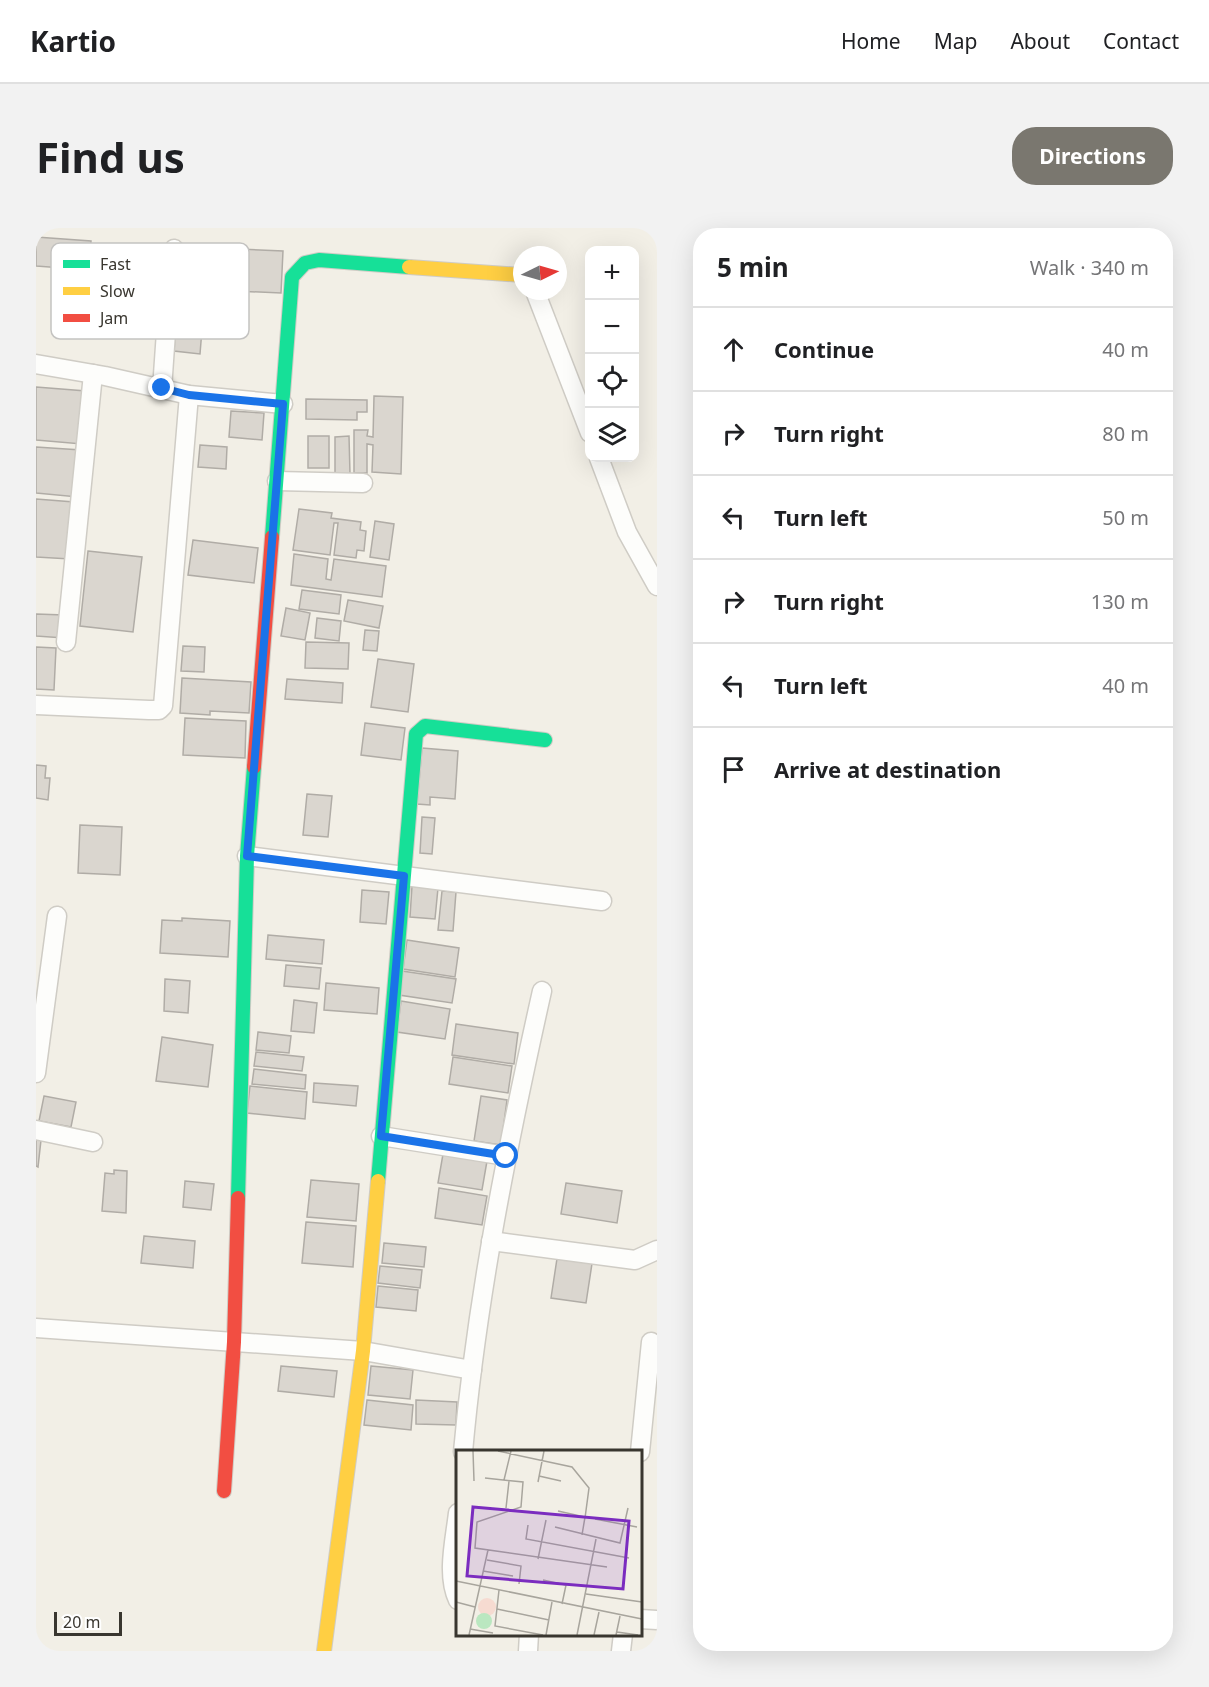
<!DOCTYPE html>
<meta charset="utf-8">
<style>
body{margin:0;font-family:"Noto Sans",sans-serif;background:#f2f2f2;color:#202124}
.controls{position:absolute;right:18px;top:18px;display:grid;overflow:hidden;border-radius:12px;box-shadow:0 6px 24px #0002}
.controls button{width:54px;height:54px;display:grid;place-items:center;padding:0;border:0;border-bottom:2px solid #e0e0e0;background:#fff;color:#202124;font:30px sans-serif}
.compass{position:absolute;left:477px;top:18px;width:54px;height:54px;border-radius:50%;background:#fff;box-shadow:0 6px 24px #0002;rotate:85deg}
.scale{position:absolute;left:18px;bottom:15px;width:68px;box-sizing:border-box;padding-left:6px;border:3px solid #39362f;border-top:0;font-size:16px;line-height:21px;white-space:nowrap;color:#39362f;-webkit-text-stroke:4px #fff;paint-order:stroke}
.stop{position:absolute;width:18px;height:18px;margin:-14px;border:4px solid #1a73e8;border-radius:50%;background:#fff}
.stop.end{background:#1a73e8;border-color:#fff;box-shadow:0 2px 6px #0008}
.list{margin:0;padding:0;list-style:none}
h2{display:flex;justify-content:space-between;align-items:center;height:78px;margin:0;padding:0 24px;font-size:26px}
h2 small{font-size:20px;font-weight:400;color:#757577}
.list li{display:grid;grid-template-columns:39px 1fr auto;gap:18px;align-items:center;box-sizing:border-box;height:84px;padding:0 24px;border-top:2px solid #e0e0e0}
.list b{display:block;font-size:22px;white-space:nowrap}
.list em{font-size:20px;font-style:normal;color:#757577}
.icon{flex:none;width:33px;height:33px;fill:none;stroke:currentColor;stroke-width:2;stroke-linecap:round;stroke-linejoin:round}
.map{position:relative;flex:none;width:621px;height:1423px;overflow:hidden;border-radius:24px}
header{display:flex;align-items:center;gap:36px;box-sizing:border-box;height:84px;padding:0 30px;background:#fff;border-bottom:2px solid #e0e0e0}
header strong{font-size:28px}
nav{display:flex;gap:33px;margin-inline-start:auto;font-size:21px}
.intro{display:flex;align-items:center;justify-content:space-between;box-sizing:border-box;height:144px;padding:0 36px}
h1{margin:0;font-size:42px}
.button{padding:15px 27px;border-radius:24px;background:#7a776f;color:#fff;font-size:21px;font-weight:700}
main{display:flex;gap:36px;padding:0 36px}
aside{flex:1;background:#fff;border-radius:24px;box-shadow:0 6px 24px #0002}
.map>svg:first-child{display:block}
.building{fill:#dad6cf;stroke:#b0aca6;stroke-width:1.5}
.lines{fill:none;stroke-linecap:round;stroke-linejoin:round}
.street-casing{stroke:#cfccc5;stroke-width:21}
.fast-casing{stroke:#cfccc5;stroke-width:16}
.slow-casing{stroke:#cfccc5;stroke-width:16}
.jam-casing{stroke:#cfccc5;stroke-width:16}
.street{stroke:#fdfdfb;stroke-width:18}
.fast{stroke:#16e098;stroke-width:14}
.slow{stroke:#ffcf43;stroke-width:14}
.jam{stroke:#f24e42;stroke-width:14}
.route{stroke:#1a73e8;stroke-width:8}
.inset-road{fill:none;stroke:#a8a59d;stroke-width:1.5}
.view{fill:#7b2cbf;fill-opacity:0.15;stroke:#7b2cbf;stroke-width:3}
.inset-edge{fill:none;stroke:#39362f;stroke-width:3}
.key{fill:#fff;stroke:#c4c3c1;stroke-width:1.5}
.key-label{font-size:16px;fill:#39362f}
</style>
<header>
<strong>Kartio</strong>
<nav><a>Home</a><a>Map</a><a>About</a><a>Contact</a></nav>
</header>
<div class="intro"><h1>Find us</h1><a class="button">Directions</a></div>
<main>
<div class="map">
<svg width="621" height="1423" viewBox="0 0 621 1423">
<rect width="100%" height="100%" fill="#f2efe6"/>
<g class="building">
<path d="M0 9 55 13 53 42 0 38Z"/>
<path d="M179 20 247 23 245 65 177 62Z"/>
<path d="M141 87 167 89 164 126 138 123Z"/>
<path d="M0 159 50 163 46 216 0 212Z"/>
<path d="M338 168 367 169 365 246 336 244 337 217 331 216V245H318V202H332L331 208 337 209Z"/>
<path d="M270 171 331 172V184H321V192L270 191Z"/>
<path d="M195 183 228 185 226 212 193 209Z"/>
<rect x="272" y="208" width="21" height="32"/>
<path d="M313 208 314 246H299V209Z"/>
<path d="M164 217 191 219 190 241 162 239Z"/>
<path d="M0 219 45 222 42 269 0 265Z"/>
<path d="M0 271 38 274 34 331 0 329Z"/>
<path d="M263 281 296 285 295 290 325 294 324 302 330 303 328 323 321 322 320 330 298 327 302 295H298L294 327 257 322Z"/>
<path d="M339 293 358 296 353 332 334 329Z"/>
<path d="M157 312 222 320 218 355 152 347Z"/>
<path d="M52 323 106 329 97 404 44 398Z"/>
<path d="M258 326 292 331 290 351 295 352 298 331 350 338 346 369 255 357Z"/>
<path d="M266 362 305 367 303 386 263 381Z"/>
<path d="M312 372 347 378 343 400 308 393Z"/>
<path d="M250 380 274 385 269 412 245 408Z"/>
<path d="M0 386 28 387V410L0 408Z"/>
<path d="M281 390 305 393 303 413 279 410Z"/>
<path d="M329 402 343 403 341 423 327 422Z"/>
<path d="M270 414 313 415 312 441 269 440Z"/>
<path d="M147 418 169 419 168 444 145 443Z"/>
<path d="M0 419 20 420 18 462 0 461Z"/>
<path d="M342 431 378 436 372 484 335 479Z"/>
<path d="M146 450 215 454 213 485 174 483V487L144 485Z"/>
<path d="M251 451 307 455 306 475 249 471Z"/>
<path d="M149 490 210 493 209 530 147 527Z"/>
<path d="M329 495 369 500 365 532 325 527Z"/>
<path d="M386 520 422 523 419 571 394 569V577L381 576Z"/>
<path d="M0 537 10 538 9 550H14L12 572 0 570Z"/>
<path d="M271 566 296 568 292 609 267 607Z"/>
<path d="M386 589 399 590 396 626 384 625Z"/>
<path d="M44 597 86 599 84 647 42 645Z"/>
<path d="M376 658 402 660 399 691 374 689Z"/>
<path d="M326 662 353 664 350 696 324 694Z"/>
<path d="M406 663 420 664 417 703 402 702Z"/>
<path d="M146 690 194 693 192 729 124 725 126 692 146 693Z"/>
<path d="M232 707 288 712 286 736 230 731Z"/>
<path d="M371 712 423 720 419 749 367 741Z"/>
<path d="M250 737 285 740 283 761 248 758Z"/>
<path d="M366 743 420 751 416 775 363 767Z"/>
<path d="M129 751 154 753 152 785 128 783Z"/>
<path d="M290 755 343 760 341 786 288 782Z"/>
<path d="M258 772 281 775 278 805 255 803Z"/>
<path d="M365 773 414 781 409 811 361 804Z"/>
<path d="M420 796 482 805 478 836 416 827Z"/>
<path d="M222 804 255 808 253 825 220 822Z"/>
<path d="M126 809 177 817 172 859 120 853Z"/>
<path d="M220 824 268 829 266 843 218 838Z"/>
<path d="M417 829 476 838 472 865 413 856Z"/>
<path d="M218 841 270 847 269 861 216 856Z"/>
<path d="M278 855 322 858 320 878 277 874Z"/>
<path d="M214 858 271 864 269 891 211 885Z"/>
<path d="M8 868 40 874 35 899 3 893Z"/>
<path d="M445 868 471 872 465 917 438 913Z"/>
<path d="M0 911 5 912 2 939 0 938Z"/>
<path d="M407 926 451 933 446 962 402 955Z"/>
<path d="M78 942 91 943 90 985 66 983 69 945 78 946Z"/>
<path d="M275 952 323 956 320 993 271 989Z"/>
<path d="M149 953 178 956 175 982 147 979Z"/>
<path d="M530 955 586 963 581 995 525 986Z"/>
<path d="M403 960 451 968 446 997 399 990Z"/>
<path d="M270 994 320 998 317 1039 266 1035Z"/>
<path d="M108 1008 159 1013 157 1040 105 1035Z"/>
<path d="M348 1015 390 1019 388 1039 346 1035Z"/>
<path d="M522 1024 557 1029 550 1075 515 1070Z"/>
<path d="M344 1038 386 1042 384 1060 342 1055Z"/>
<path d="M342 1058 382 1062 380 1083 340 1079Z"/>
<path d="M245 1138 301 1143 298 1169 242 1163Z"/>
<path d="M335 1138 377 1142 374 1171 332 1167Z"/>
<path d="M331 1172 377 1177 375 1202 328 1197Z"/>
<path d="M380 1172 421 1174 420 1197 380 1196Z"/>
</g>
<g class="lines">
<g class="street-casing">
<g id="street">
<path d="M499 63 554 205"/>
<path d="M0 136 69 148 153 167 247 176"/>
<path d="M126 161 133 61 138 21"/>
<path d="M563 230 591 304 621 358"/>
<path d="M241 253 327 255"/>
<path d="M30 414 57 146"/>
<path d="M0 477 113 482H123L127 478 153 167"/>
<path d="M211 628 566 673"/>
<path d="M0 845 21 688"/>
<path d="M0 902 57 914"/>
<path d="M345 908 470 928"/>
<path d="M455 1013 599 1032 621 1022"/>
<path d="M0 1100 327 1123 436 1142"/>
<path d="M427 1224C441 1068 472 915 506 763"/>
<path d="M604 1224 615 1114"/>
<path d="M422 1285C419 1312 410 1347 422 1372"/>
<path d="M604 1391 621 1392"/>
<path d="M492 1423 493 1406"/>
<path d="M585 1423 587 1406"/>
</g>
</g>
<g class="fast-casing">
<g id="fast">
<path d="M236 309 256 49 269 35 283 32 373 39"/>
<path d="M342 953 380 506 389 498 509 512"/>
<path d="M202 970 211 628 218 539"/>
</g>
</g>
<g class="slow-casing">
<g id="slow">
<path d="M373 39 486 47"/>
<path d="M288 1423 327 1123 342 953"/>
</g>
</g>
<g class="jam-casing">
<g id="jam">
<path d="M218 539 236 309"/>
<path d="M188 1263 198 1114 202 970"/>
</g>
</g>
<use href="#street" class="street"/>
<use href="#fast" class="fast"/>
<use href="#slow" class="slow"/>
<use href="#jam" class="jam"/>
</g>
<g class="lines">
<path class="route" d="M126 160 153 167 247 176 211 628 368 648 345 908 470 928"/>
</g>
<g transform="translate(420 1222)">
<rect width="186" height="186" fill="#f2efe6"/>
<path d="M22 157a9 9 0 1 1 18 0a9 9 0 1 1-18 0Z" fill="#f6dbd1"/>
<path d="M20 171a8 8 0 1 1 16 0a8 8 0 1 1-16 0Z" fill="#bae7c0"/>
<path class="inset-road" d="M17 1 18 31M42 1 116 17 133 38 129 68M83 26 105 31M29 28 67 32 65 57 21 72 19 98 151 117M48 30 55 1M82 32 88 1M50 58 53 31M102 61 129 67 126 85M139 69 181 77M72 75 70 89 173 108M99 77 164 93 172 58M82 109 90 70M31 110 65 116 63 134M27 121 57 126M87 130 110 135 106 154M0 131 186 169M43 140 39 176 87 185M130 144 186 152M0 152 19 157M41 159 93 170M14 179 37 183M161 182 182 185M13 185 32 100M90 185 96 152M121 185 140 89M138 185 143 162M160 185 164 166"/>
<path class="view" d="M17 57 173 71 167 139 11 126Z"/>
<rect width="186" height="186" class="inset-edge"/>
</g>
<rect x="15" y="15" width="198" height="96" rx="9" class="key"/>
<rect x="27" y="32" width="27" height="8" fill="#16e098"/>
<rect x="27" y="59" width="27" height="8" fill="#ffcf43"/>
<rect x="27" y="86" width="27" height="8" fill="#f24e42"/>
<g class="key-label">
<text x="64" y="42">Fast</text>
<text x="64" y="69">Slow</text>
<text x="64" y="96">Jam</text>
</g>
</svg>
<div class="controls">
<button>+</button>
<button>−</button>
<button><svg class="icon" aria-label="locate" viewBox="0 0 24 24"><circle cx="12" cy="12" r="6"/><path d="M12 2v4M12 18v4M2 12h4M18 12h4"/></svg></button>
<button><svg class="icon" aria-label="layers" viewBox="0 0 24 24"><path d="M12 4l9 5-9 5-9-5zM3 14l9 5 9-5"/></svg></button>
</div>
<svg class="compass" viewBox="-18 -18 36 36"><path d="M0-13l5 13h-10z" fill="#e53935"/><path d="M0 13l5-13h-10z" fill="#757577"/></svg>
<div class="scale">20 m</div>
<div class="stop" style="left:470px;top:928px"></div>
<div class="stop end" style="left:126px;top:160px"></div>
</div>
<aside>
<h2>5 min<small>Walk · 340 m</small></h2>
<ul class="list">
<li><svg class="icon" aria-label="ahead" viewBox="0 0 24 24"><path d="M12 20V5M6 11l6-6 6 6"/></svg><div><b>Continue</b></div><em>40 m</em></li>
<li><svg class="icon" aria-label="right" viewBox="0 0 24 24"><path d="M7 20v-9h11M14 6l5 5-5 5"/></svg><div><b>Turn right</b></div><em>80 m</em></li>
<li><svg class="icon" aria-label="left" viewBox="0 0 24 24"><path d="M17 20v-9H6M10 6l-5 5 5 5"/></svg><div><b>Turn left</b></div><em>50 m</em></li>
<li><svg class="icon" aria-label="right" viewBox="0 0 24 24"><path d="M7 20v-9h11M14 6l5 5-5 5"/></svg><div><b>Turn right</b></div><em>130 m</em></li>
<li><svg class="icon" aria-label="left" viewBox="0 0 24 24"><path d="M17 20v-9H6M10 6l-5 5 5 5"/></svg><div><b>Turn left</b></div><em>40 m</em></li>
<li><svg class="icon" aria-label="arrive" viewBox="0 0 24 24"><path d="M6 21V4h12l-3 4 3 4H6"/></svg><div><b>Arrive at destination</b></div></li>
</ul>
</aside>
</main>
